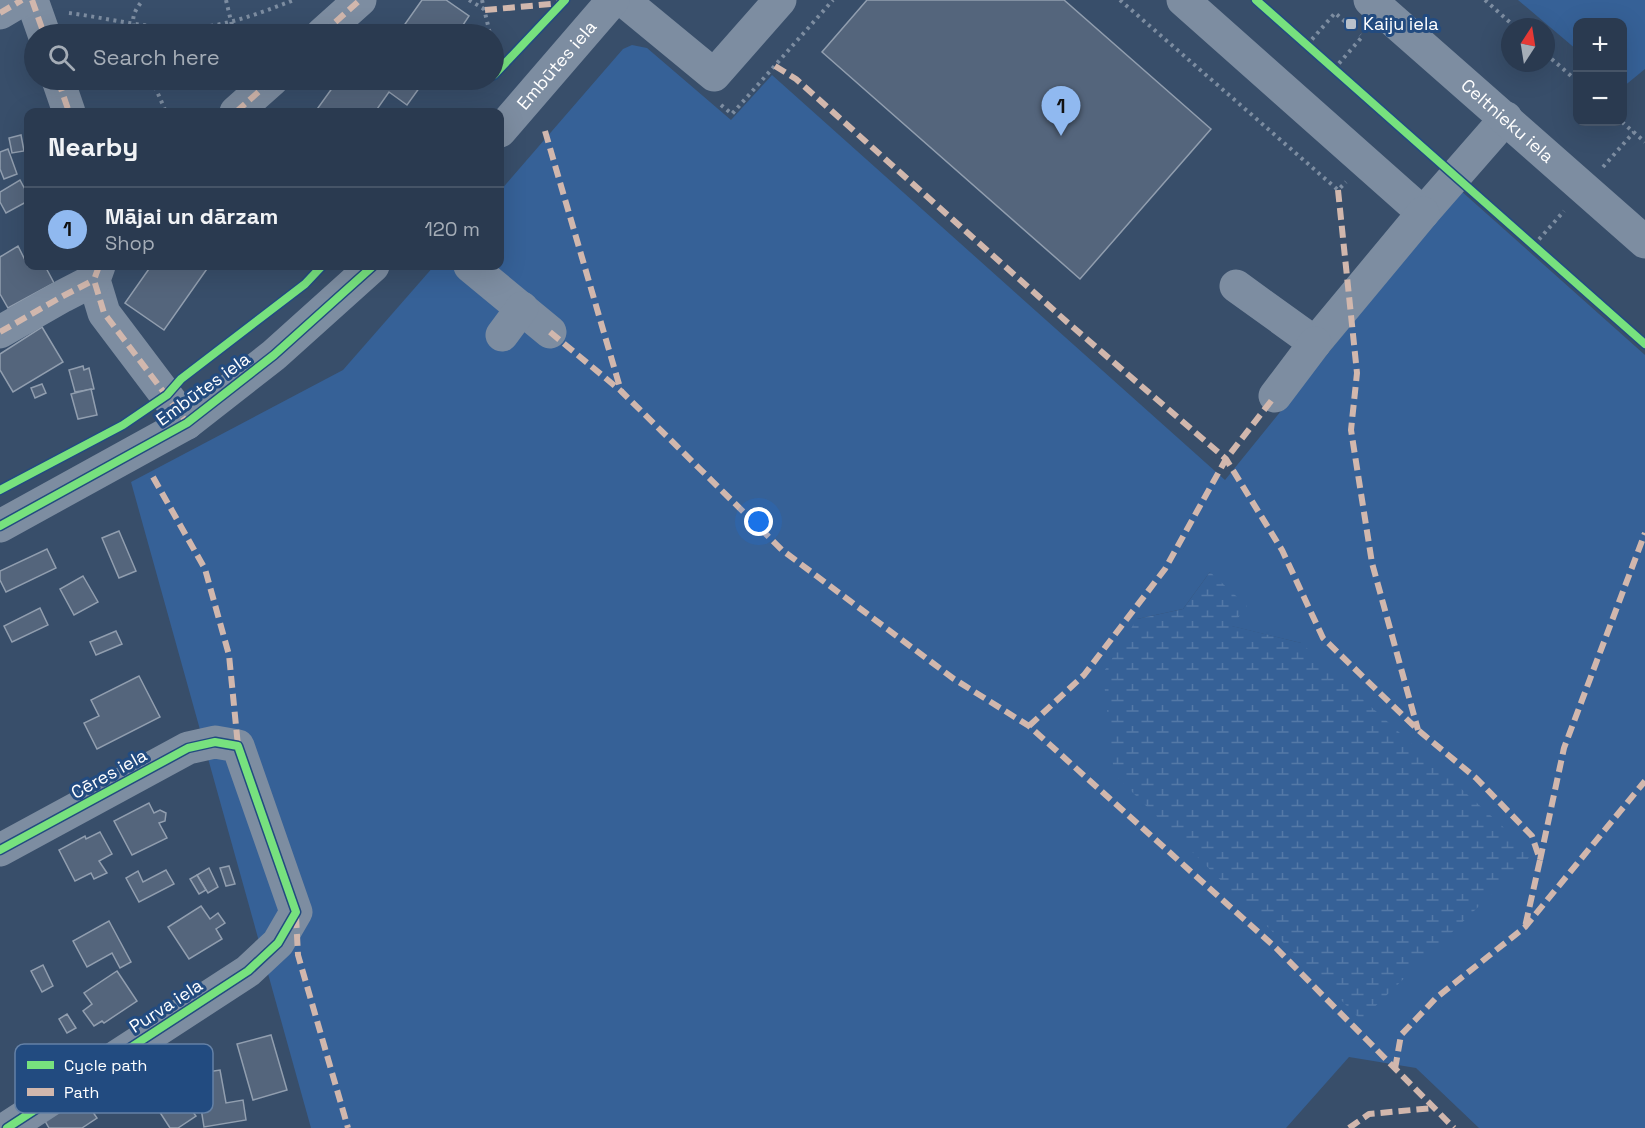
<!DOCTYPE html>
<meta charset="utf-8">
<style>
body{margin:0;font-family:"Space Grotesk",sans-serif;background:#36455a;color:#f1f3f6}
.controls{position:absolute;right:18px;top:18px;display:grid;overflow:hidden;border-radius:12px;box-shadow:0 6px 24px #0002}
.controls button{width:54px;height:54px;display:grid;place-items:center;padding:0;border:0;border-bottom:2px solid #465467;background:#2a3a50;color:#f1f3f6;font:30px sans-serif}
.compass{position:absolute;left:1501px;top:18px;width:54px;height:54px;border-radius:50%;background:#2a3a50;box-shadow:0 6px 24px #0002;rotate:12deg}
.you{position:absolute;left:759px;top:522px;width:21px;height:21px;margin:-15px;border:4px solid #fff;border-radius:50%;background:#1a73e8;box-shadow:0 0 0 9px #1a73e833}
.badge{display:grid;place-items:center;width:39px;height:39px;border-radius:50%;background:#90b9f0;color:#111;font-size:20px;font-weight:700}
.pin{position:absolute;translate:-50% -50px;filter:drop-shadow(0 2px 3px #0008)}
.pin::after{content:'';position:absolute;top:32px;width:21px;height:18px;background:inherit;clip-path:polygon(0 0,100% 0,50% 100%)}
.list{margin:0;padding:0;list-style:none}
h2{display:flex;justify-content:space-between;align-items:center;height:78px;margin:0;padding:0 24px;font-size:26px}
h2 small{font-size:20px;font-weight:400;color:#a5adb7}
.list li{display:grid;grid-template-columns:39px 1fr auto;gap:18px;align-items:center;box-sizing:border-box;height:84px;padding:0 24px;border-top:2px solid #465467}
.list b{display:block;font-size:22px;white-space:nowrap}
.list p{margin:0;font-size:20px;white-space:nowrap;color:#a5adb7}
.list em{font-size:20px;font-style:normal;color:#a5adb7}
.icon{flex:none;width:33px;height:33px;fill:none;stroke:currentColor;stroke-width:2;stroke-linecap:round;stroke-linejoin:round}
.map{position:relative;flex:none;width:1645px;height:1128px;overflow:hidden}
.search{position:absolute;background:#2a3a50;box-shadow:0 6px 24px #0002;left:24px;top:24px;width:480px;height:66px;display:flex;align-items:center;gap:15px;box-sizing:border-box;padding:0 21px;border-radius:33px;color:#a5adb7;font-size:22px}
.panel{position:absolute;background:#2a3a50;box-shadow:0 6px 24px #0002;left:24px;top:108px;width:480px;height:162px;border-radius:12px}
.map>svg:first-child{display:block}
.green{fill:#366197;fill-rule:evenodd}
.wetland{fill:url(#wetland-marsh)}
.building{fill:#54657c;stroke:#919eaf;stroke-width:1.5}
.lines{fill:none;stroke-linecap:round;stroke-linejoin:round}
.path{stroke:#7d8da1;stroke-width:4;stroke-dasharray:3 4.5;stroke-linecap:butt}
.minor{stroke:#7d8da1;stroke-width:33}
.quiet{stroke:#d1b7ad;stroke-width:6;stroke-dasharray:12 6;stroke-linecap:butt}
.cycleway-casing{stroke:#224b80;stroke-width:11}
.cycleway{stroke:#77e17e;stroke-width:8}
.poi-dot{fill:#b9c1cb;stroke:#224b80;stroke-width:2}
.labels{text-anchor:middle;stroke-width:6;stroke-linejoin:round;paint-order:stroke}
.poi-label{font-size:18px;fill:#fff;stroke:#224b80;text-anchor:start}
.street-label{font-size:18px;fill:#fff;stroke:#224b80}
.key{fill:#224b80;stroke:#6481a6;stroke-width:1.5}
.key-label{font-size:16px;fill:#fff}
</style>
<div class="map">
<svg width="1645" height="1128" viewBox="0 0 1645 1128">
<defs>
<pattern id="wetland-marsh" width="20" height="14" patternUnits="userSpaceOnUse" patternTransform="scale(1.5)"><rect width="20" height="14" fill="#366197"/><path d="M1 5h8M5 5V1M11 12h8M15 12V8" fill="none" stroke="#5479a7"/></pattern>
</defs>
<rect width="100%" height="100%" fill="#384e6a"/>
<g class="green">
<path d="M1518 0H1645V69L1623 87 1622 22H1578L1577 50Z"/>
<path d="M632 45 647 48 731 120 772 75 1225 480 1460 190 1645 355V1128H1479L1416 1068 1349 1057 1286 1128H311L131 482 343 370 434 266H500V191L623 49ZM1210 572 1231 626 1301 643 1137 619 1183 609Z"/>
</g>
<path class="wetland" d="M1210 572 1247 606 1232 626 1301 643 1533 854 1361 1020 1114 774 1103 673 1137 619 1183 609Z"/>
<g class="building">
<path d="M422 0H446L469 16 457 34H398Z"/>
<path d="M867 0H1064L1211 129 1080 279 822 52Z"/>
<path d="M338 80H425L407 105 389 92 375 112H315Z"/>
<path d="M21 135 24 151 12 153 9 138Z"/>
<path d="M8 149 17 174 4 179 0 169V152Z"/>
<path d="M20 180 28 195V201L6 213 0 202V192Z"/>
<path d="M18 246 28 266H45L54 283 8 308 0 294V257Z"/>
<path d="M151 266H209L164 330 125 303Z"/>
<path d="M42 327 63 362 13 392 0 370V354Z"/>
<path d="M83 366 84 370 89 368 94 389 75 392 69 370Z"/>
<path d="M42 384 46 393 35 398 31 388Z"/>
<path d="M91 389 97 415 78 419 71 394Z"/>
<path d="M119 531 136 571 119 578 102 538Z"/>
<path d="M47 549 56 568 6 592 0 580V571Z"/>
<path d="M83 576 98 602 74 615 60 589Z"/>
<path d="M40 608 48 625 12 642 4 626Z"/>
<path d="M116 631 122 644 96 655 90 642Z"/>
<path d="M139 676 160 717 97 749 84 723 99 716 91 700Z"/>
<path d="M149 803 154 813 160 810 166 813 165 821 159 823 167 838 132 855 114 821Z"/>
<path d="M100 832 112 854 99 861 107 873 94 879 91 873 75 881 59 850 85 836 86 839Z"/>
<path d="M229 866 235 884 226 886 220 868Z"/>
<path d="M209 868 218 887 208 893 197 875Z"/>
<path d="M166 870 174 884 139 902 126 878 138 871 143 882Z"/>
<path d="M197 875 206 890 199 894 190 879Z"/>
<path d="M201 906 210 919 218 913 225 923 216 929 222 939 189 959 168 927Z"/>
<path d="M109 921 131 962 120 968 112 953 87 967 73 941Z"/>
<path d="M43 965 53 986 42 992 31 971Z"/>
<path d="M117 971 137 1001 104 1023 102 1021 94 1026 83 1011 92 1004 84 993Z"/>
<path d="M67 1014 76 1028 67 1033 59 1019Z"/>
<path d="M271 1035 287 1090 253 1100 237 1044Z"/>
<path d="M220 1070 226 1103 243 1100 246 1120 204 1127 201 1108 206 1107 201 1073Z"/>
<path d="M173 1082 180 1093 190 1086 198 1099 188 1106 196 1116 178 1128H170L150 1097Z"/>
<path d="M82 1096 97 1118 82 1128H49L45 1121Z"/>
</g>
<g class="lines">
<g class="path">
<path d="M226 0 234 34"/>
<path d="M469 0 484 9"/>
<path d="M482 0 490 34"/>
<path d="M1120 0 1338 190 1346 182"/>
<path d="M1485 0 1515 27"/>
<path d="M69 13C108 18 148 29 188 28 225 27 260 13 294 0"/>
<path d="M135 34C131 19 133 12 143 0"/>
<path d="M1307 45 1335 13 1350 26"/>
<path d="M494 48 499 70"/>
<path d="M1546 54 1578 82"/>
<path d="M1334 69 1362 37 1360 35"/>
<path d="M152 80 166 112"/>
<path d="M721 105 732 114 833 0"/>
<path d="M1622 122 1645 142"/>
<path d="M1603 167 1634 132"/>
<path d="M1534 245 1564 211"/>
</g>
<g class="minor">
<path d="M32 0 44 34"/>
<path d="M623 0 714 75 780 0"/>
<path d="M1183 0 1423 213 1506 118"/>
<path id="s1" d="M1370 0 1645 242"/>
<path d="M0 13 22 0"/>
<path d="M322 34 360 0"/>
<path d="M58 80 69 112"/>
<path d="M236 112 272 80"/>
<path id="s2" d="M500 131 613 0"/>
<path d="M99 266 94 280 104 313 187 423"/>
<path d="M470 266 550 332"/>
<path d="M1236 286 1315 343 1423 213"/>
<path d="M0 332 63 296 94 280"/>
<path d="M502 335 522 308"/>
<path d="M1275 396 1315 343"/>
<path d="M0 526 187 423 274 355 373 266"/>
<path d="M0 850 188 748 215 742 238 746 296 912 278 943 248 971 7 1128"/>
</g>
<g class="quiet">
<path d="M32 0 44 34"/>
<path d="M485 10 562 3"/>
<path d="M0 13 22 0"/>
<path d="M322 34 360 0"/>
<path d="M775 66 796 79 1067 322 1226 459 1282 550 1323 638 1418 730 1476 778 1532 836 1540 860 1525 927"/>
<path d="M58 80 69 112"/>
<path d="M236 112 272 80"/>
<path d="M545 131 621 391"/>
<path d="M1338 190 1357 373 1351 430 1372 563 1418 730"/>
<path d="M99 266 94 280 104 313 187 423"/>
<path d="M0 332 63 296 94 280"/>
<path d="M550 332 621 391 782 550 954 679 1029 726 1276 948 1454 1128"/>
<path d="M153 477 205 569 229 655 238 746"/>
<path d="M1029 726 1084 675 1165 569 1226 459 1275 396"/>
<path d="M1540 860 1564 748 1645 533"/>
<path d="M296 916 298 955 348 1128"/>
<path d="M1395 1069 1401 1035 1436 998 1525 927 1645 781"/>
<path d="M1349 1128 1369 1114 1433 1108"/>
</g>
<g class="cycleway-casing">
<g id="cycleway">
<path d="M1256 0 1645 344"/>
<path d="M494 75 565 0"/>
<path d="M0 490 123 425 167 395 181 379 305 284 322 266"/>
<path d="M0 526 187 423 274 355 373 266"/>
<path d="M0 850 188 748 215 742 238 746 296 912 278 943 248 971 7 1128"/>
</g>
</g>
<use href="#cycleway" class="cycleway"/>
</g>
<rect class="poi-dot" x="1345" y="18" width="12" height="12" rx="3"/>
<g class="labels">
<g class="poi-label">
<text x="1363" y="30">Kaiju iela</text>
</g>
<g class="street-label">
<text dy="6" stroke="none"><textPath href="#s2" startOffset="87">Embūtes iela</textPath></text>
<text dy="6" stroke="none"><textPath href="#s1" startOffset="183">Celtnieku iela</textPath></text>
<text transform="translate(203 389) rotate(-36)" y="6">Embūtes iela</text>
<text transform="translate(109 774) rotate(-29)" y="6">Cēres iela</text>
<text transform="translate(166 1006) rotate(-33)" y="6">Purva iela</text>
</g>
</g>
<rect x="15" y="1044" width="198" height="69" rx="9" class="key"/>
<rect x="27" y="1061" width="27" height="8" fill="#77e17e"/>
<rect x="27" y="1088" width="27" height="8" fill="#d1b7ad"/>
<g class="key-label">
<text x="64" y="1071">Cycle path</text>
<text x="64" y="1098">Path</text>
</g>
</svg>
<div class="controls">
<button>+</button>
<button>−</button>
</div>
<svg class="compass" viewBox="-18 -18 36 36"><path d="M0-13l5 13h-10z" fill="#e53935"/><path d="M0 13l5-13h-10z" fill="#a5adb7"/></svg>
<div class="you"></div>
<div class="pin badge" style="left:1061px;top:136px">1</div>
<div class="search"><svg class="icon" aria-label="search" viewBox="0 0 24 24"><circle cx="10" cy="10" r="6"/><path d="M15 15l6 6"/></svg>Search here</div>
<section class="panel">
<h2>Nearby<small></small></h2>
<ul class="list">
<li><span class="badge">1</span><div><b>Mājai un dārzam</b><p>Shop</p></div><em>120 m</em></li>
</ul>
</section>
</div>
